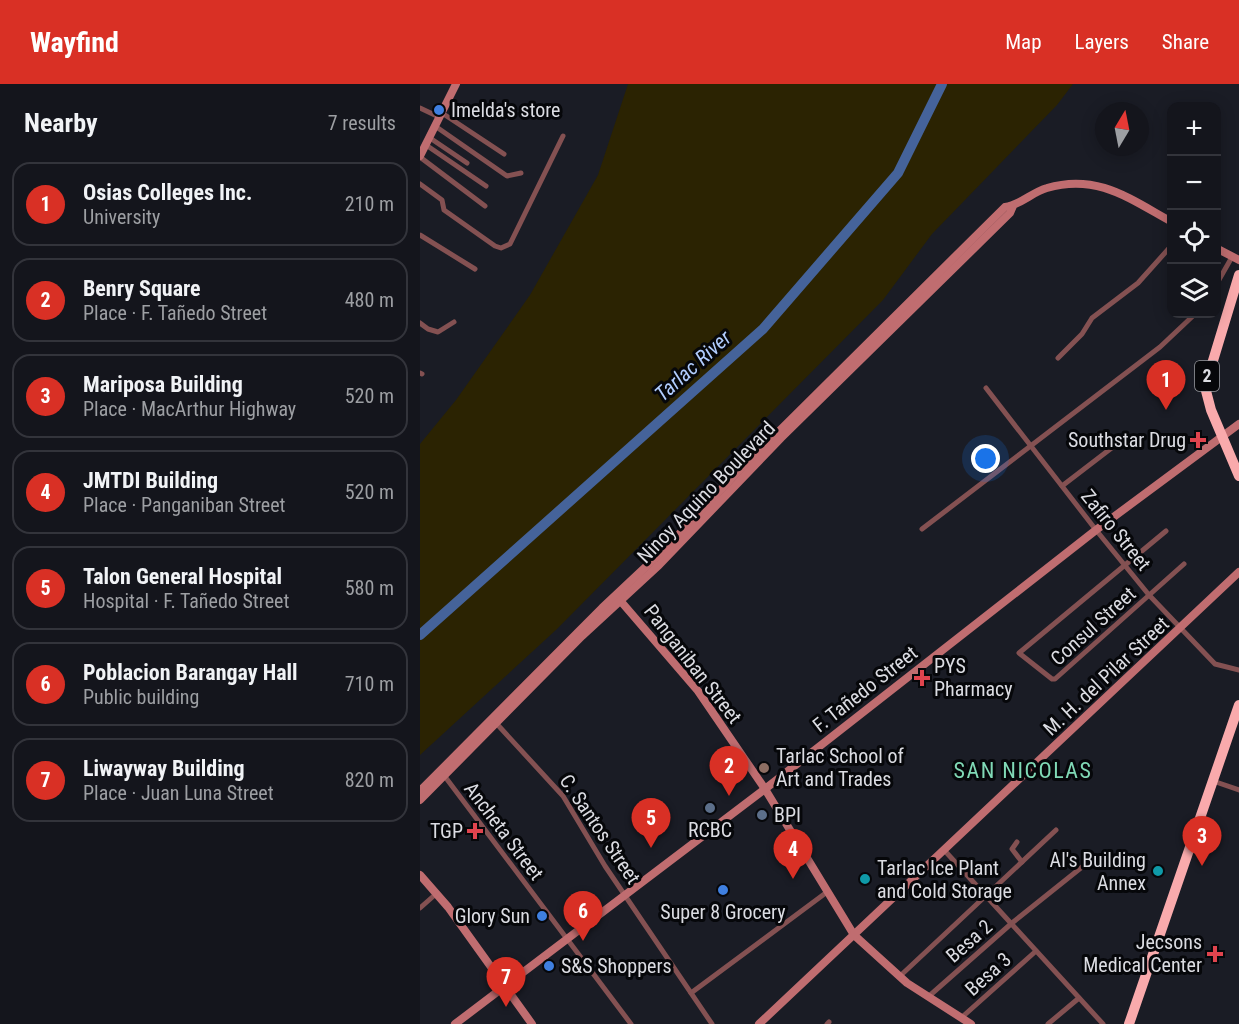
<!DOCTYPE html>
<meta charset="utf-8">
<style>
body{margin:0;font-family:"Roboto Condensed",sans-serif;background:#1d1e25;color:#f1f3f6}
.controls{position:absolute;right:18px;top:18px;display:grid;overflow:hidden;border-radius:12px;box-shadow:0 3px 15px #0003}
.controls button{width:54px;height:54px;display:grid;place-items:center;padding:0;border:0;border-bottom:2px solid #33343b;background:#14151c;color:#f1f3f6;font:30px sans-serif}
.compass{position:absolute;left:675px;top:18px;width:54px;height:54px;border-radius:50%;background:#14151c;box-shadow:0 3px 15px #0003;rotate:10deg}
.you{position:absolute;left:566px;top:375px;width:21px;height:21px;margin:-15px;border:4px solid #fff;border-radius:50%;background:#1a73e8;box-shadow:0 0 0 9px #1a73e833}
.badge{display:grid;place-items:center;width:39px;height:39px;border-radius:50%;background:#d93025;color:#fff;font-size:20px;font-weight:700}
.pin{position:absolute;translate:-50% -50px;filter:drop-shadow(0 2px 3px #0008)}
.pin::after{content:'';position:absolute;top:32px;width:21px;height:18px;background:inherit;clip-path:polygon(0 0,100% 0,50% 100%)}
.list{margin:0;padding:0;list-style:none}
h2{display:flex;justify-content:space-between;align-items:center;height:78px;margin:0;padding:0 24px;font-size:26px}
h2 small{font-size:20px;font-weight:400;color:#9d9fa3}
.list li{display:grid;grid-template-columns:39px 1fr auto;gap:18px;align-items:center;box-sizing:border-box;height:84px;margin:0 12px 12px;padding:0 12px;border:2px solid #33343b;border-radius:18px}
.list b{display:block;font-size:22px;white-space:nowrap}
.list p{margin:0;font-size:20px;white-space:nowrap;color:#9d9fa3}
.list em{font-size:20px;font-style:normal;color:#9d9fa3}
.icon{flex:none;width:33px;height:33px;fill:none;stroke:currentColor;stroke-width:2;stroke-linecap:round;stroke-linejoin:round}
.map{position:relative;flex:none;width:819px;height:940px;overflow:hidden}
header{display:flex;align-items:center;gap:36px;box-sizing:border-box;height:84px;padding:0 30px;background:#d93025;color:#fff}
header strong{font-size:28px}
nav{display:flex;gap:33px;margin-inline-start:auto;font-size:21px}
main{display:flex}
aside{flex:1;background:#14151c}
.map>svg:first-child{display:block}
.sand{fill:#2b2302}
.lines{fill:none;stroke-linecap:round;stroke-linejoin:round}
.river{stroke:#45639a;stroke-width:10}
.street{stroke:#845152;stroke-width:5}
.secondary{stroke:#c06d70;stroke-width:8}
.highway{stroke:#f9aaac;stroke-width:10}
.shop-dot{fill:#3f7fe0;stroke:#06070a;stroke-width:2}
.health-dot{fill:#e0444e;stroke:#06070a;stroke-width:2}
.education-dot{fill:#8d6e63;stroke:#06070a;stroke-width:2}
.service-dot{fill:#5c6f8a;stroke:#06070a;stroke-width:2}
.culture-dot{fill:#0f9aa8;stroke:#06070a;stroke-width:2}
.labels{text-anchor:middle;stroke-width:6;stroke-linejoin:round;paint-order:stroke}
.shield{fill:#06070a;stroke:#9b9ca1;stroke-width:1.5}
.shield-label{font-size:18px;font-weight:bold;fill:#dbdce2}
.poi-label{font-size:20px;fill:#dbdce2;stroke:#06070a;text-anchor:start}
.street-label{font-size:20px;fill:#dbdce2;stroke:#06070a}
.water-label{font-size:21px;font-style:italic;fill:#b1cdfe;stroke:#06070a}
.quarter-label{font-size:22px;letter-spacing:1.5px;fill:#80d9b6;stroke:#06070a}
</style>
<header>
<strong>Wayfind</strong>
<nav><a>Map</a><a>Layers</a><a>Share</a></nav>
</header>
<main>
<aside>
<h2>Nearby<small>7 results</small></h2>
<ul class="list">
<li><span class="badge">1</span><div><b>Osias Colleges Inc.</b><p>University</p></div><em>210 m</em></li>
<li><span class="badge">2</span><div><b>Benry Square</b><p>Place · F. Tañedo Street</p></div><em>480 m</em></li>
<li><span class="badge">3</span><div><b>Mariposa Building</b><p>Place · MacArthur Highway</p></div><em>520 m</em></li>
<li><span class="badge">4</span><div><b>JMTDI Building</b><p>Place · Panganiban Street</p></div><em>520 m</em></li>
<li><span class="badge">5</span><div><b>Talon General Hospital</b><p>Hospital · F. Tañedo Street</p></div><em>580 m</em></li>
<li><span class="badge">6</span><div><b>Poblacion Barangay Hall</b><p>Public building</p></div><em>710 m</em></li>
<li><span class="badge">7</span><div><b>Liwayway Building</b><p>Place · Juan Luna Street</p></div><em>820 m</em></li>
</ul>
</aside>
<div class="map">
<svg width="819" height="940" viewBox="0 0 819 940">
<rect width="100%" height="100%" fill="#1a1c25"/>
<path class="sand" d="M208 0H653L637 21 512 150 463 216 137 545 0 671V360L36 316 110 211 178 91Z"/>
<g class="lines">
<path class="river" d="M0 551 343 245 478 89 522 0"/>
<g class="street">
<path d="M0 24 19 33"/>
<path d="M22 29 84 70"/>
<path d="M15 42 87 92 101 89"/>
<path d="M10 54 47 79"/>
<path d="M6 61 66 102"/>
<path d="M0 73 65 122"/>
<path d="M0 100 22 116 24 126 75 162 81 164 90 160 143 52"/>
<path d="M796 107V110"/>
<path d="M0 151 55 185"/>
<path d="M796 201 812 173"/>
<path d="M0 239 8 245 18 248 34 238"/>
<path d="M638 274 662 250 672 234 718 199 752 161"/>
<path d="M0 289 2 290"/>
<path d="M566 304 676 446 729 511 795 580 819 586"/>
<path d="M642 402 702 356"/>
<path d="M502 445 740 263 775 230"/>
<path d="M746 447 599 569 632 595H635L764 480"/>
<path d="M76 639 143 712 185 782 292 940"/>
<path d="M23 690 211 940"/>
<path d="M793 697 819 706"/>
<path d="M597 758 592 765 602 778"/>
<path d="M525 767 683 940"/>
<path d="M0 824 17 809"/>
<path d="M479 893 636 746"/>
<path d="M271 909 407 808"/>
<path d="M508 913 592 839 667 779"/>
<path d="M541 934 616 867"/>
<path d="M407 940 409 938"/>
<path d="M628 940 659 914"/>
</g>
<g class="secondary">
<path d="M0 72 36 0"/>
<path d="M796 164 819 176"/>
<path d="M198 514 278 607 345 705 434 851 487 899 551 940"/>
<path d="M0 707 182 524 248 462 312 394 585 123C601 121 612 108 627 104 677 89 710 115 752 138"/>
<path d="M0 716 162 552 239 481 361 354 590 129 593 122"/>
<path d="M0 791 28 823 112 940"/>
<path d="M35 940 345 705 676 446 819 340"/>
<path d="M339 940 819 488"/>
</g>
<g class="highway">
<path d="M819 191 785 303 791 326 819 392"/>
<path d="M709 940 819 621"/>
</g>
</g>
<g class="shop-dot">
<circle cx="19" cy="26" r="6"/>
<circle cx="303" cy="806" r="6"/>
<circle cx="122" cy="832" r="6"/>
<circle cx="129" cy="882" r="6"/>
</g>
<g class="health-dot">
<path d="M775 347h6v6h6v6h-6v6h-6v-6h-6v-6h6z"/>
<path d="M499 585h6v6h6v6h-6v6h-6v-6h-6v-6h6z"/>
<path d="M52 738h6v6h6v6h-6v6h-6v-6h-6v-6h6z"/>
<path d="M792 861h6v6h6v6h-6v6h-6v-6h-6v-6h6z"/>
</g>
<circle class="education-dot" cx="344" cy="684" r="6"/>
<g class="service-dot">
<circle cx="290" cy="724" r="6"/>
<circle cx="342" cy="731" r="6"/>
</g>
<g class="culture-dot">
<circle cx="738" cy="787" r="6"/>
<circle cx="445" cy="795" r="6"/>
</g>
<g class="labels">
<rect class="shield" x="775" y="277" width="24" height="30" rx="4.5"/>
<g class="shield-label">
<text x="787" y="298">2</text>
</g>
<g class="poi-label">
<text x="31" y="33">Imelda's store</text>
<text x="766" y="363" text-anchor="end">Southstar Drug</text>
<text x="514" y="589">PYS<tspan x="514" dy="23">Pharmacy</tspan></text>
<text x="356" y="679">Tarlac School of<tspan x="356" dy="23">Art and Trades</tspan></text>
<text x="354" y="738">BPI</text>
<text x="290" y="753" text-anchor="middle">RCBC</text>
<text x="43" y="754" text-anchor="end">TGP</text>
<text x="726" y="783" text-anchor="end">Al's Building<tspan x="726" dy="23">Annex</tspan></text>
<text x="457" y="791">Tarlac Ice Plant<tspan x="457" dy="23">and Cold Storage</tspan></text>
<text x="303" y="835" text-anchor="middle">Super 8 Grocery</text>
<text x="110" y="839" text-anchor="end">Glory Sun</text>
<text x="782" y="865" text-anchor="end">Jecsons<tspan x="782" dy="23">Medical Center</tspan></text>
<text x="141" y="889">S&amp;S Shoppers</text>
</g>
<g class="street-label">
<text transform="translate(286 408) rotate(-46)" y="7">Ninoy Aquino Boulevard</text>
<text transform="translate(696 446) rotate(51)" y="7">Zafiro Street</text>
<text transform="translate(673 542) rotate(-42)" y="7">Consul Street</text>
<text transform="translate(273 580) rotate(52)" y="7">Panganiban Street</text>
<text transform="translate(686 592) rotate(-43)" y="7">M. H. del Pilar Street</text>
<text transform="translate(445 605) rotate(-38)" y="7">F. Tañedo Street</text>
<text transform="translate(180 745) rotate(56)" y="7">C. Santos Street</text>
<text transform="translate(84 747) rotate(53)" y="7">Ancheta Street</text>
<text transform="translate(549 857) rotate(-41)" y="7">Besa 2</text>
<text transform="translate(568 890) rotate(-42)" y="7">Besa 3</text>
</g>
<g class="water-label">
<text transform="translate(273 282) rotate(-42)" y="7">Tarlac River</text>
</g>
<g class="quarter-label">
<text x="603" y="694">SAN NICOLAS</text>
</g>
</g>
</svg>
<div class="controls">
<button>+</button>
<button>−</button>
<button><svg class="icon" aria-label="locate" viewBox="0 0 24 24"><circle cx="12" cy="12" r="6"/><path d="M12 2v4M12 18v4M2 12h4M18 12h4"/></svg></button>
<button><svg class="icon" aria-label="layers" viewBox="0 0 24 24"><path d="M12 4l9 5-9 5-9-5zM3 14l9 5 9-5"/></svg></button>
</div>
<svg class="compass" viewBox="-18 -18 36 36"><path d="M0-13l5 13h-10z" fill="#e53935"/><path d="M0 13l5-13h-10z" fill="#9d9fa3"/></svg>
<div class="you"></div>
<div class="pin badge" style="left:746px;top:326px">1</div>
<div class="pin badge" style="left:309px;top:712px">2</div>
<div class="pin badge" style="left:782px;top:782px">3</div>
<div class="pin badge" style="left:373px;top:795px">4</div>
<div class="pin badge" style="left:231px;top:764px">5</div>
<div class="pin badge" style="left:163px;top:857px">6</div>
<div class="pin badge" style="left:86px;top:923px">7</div>
</div>
</main>
